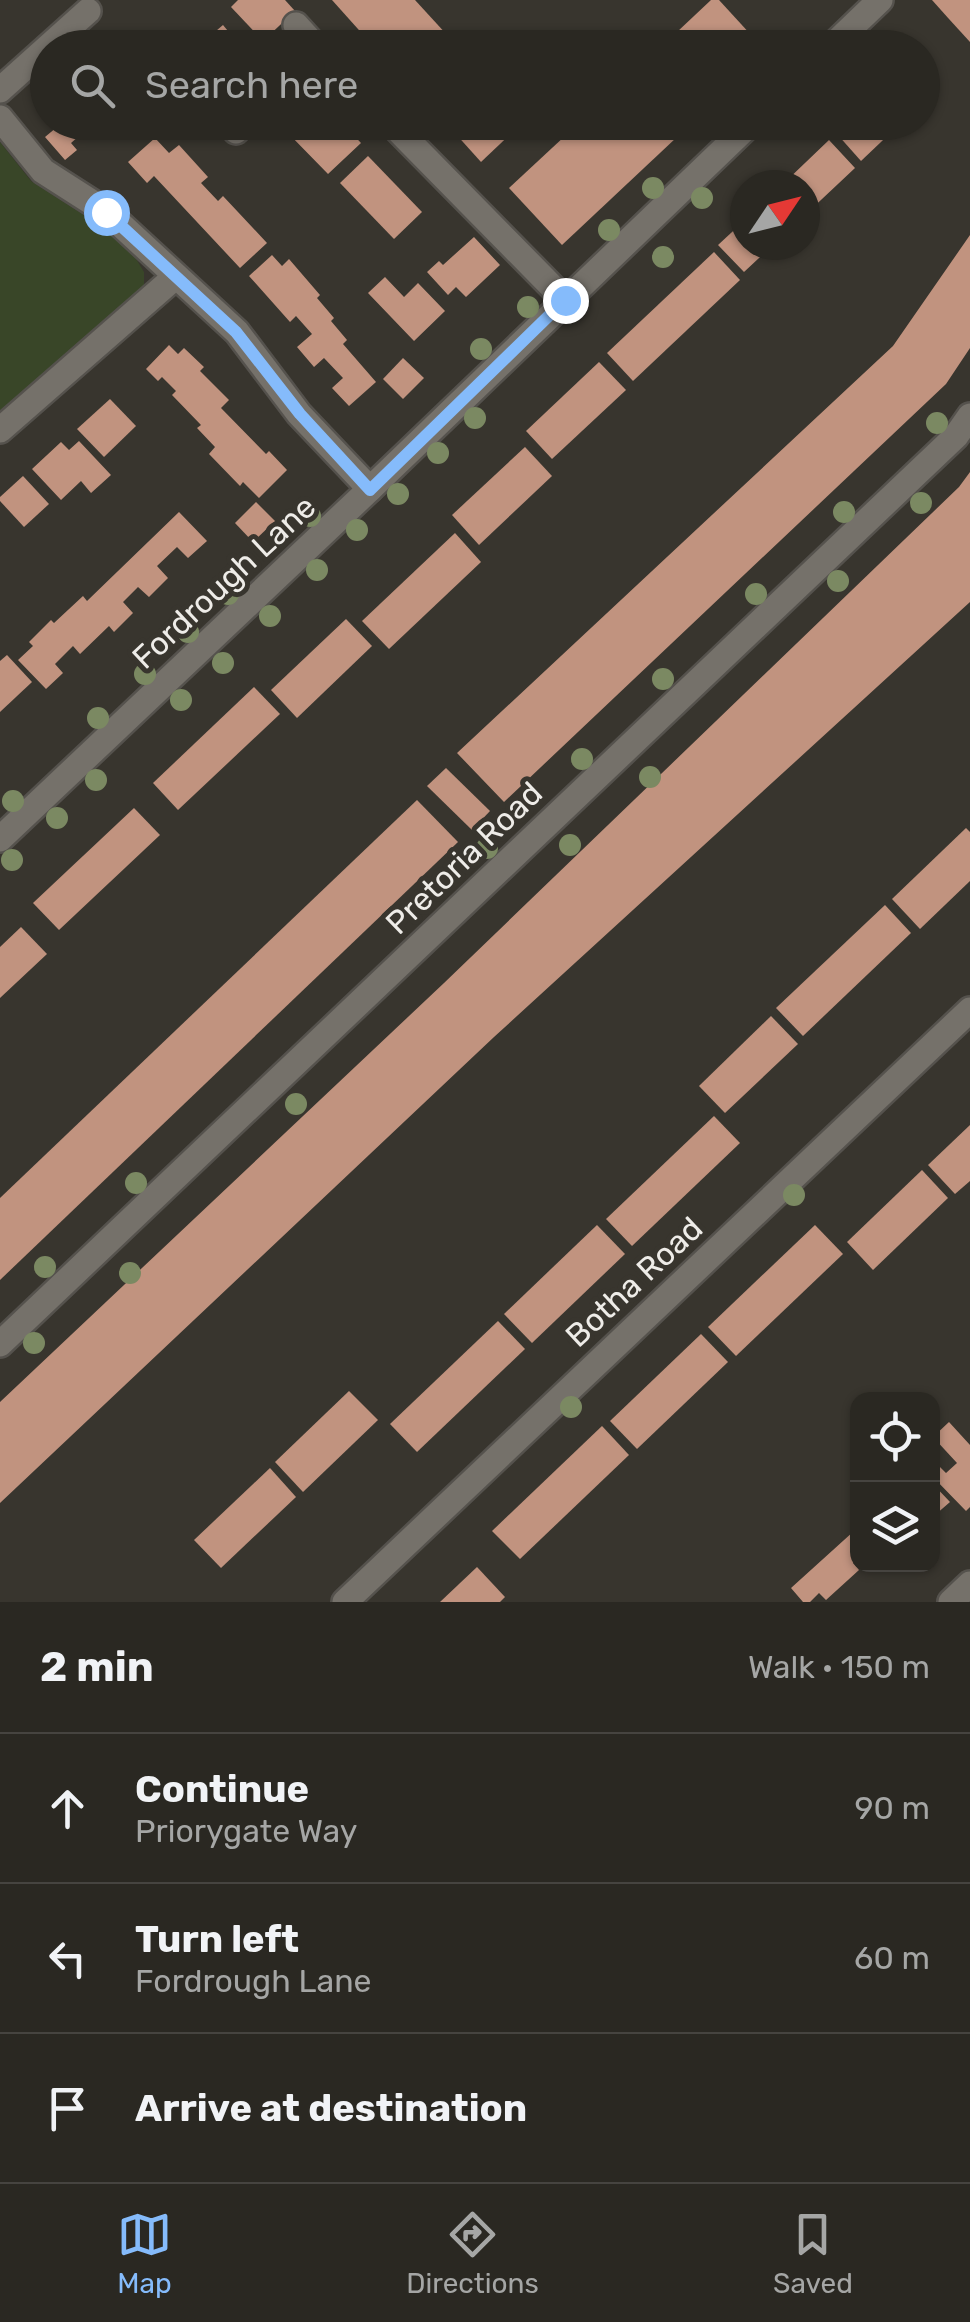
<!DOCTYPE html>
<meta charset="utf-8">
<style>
body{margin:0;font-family:Rubik,sans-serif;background:#36342f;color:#f1f3f6}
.controls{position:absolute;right:30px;bottom:30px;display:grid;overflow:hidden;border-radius:20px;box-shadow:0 2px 8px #0004}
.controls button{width:90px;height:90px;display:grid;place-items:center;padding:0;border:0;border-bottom:2px solid #464440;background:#2a2822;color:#f1f3f6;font:50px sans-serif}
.compass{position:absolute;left:730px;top:170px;width:90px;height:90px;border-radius:50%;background:#2a2822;box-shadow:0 2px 8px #0004;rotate:55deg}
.stop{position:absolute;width:30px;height:30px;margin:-22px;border:8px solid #85bbfb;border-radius:50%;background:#fff}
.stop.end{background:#85bbfb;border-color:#fff;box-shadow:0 2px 10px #0008}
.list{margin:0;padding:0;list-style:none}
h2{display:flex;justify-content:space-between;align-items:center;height:130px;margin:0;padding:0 40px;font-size:42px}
h2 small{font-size:32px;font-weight:400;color:#a5a6a5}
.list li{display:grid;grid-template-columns:65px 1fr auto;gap:30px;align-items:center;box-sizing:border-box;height:150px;padding:0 40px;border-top:2px solid #464440}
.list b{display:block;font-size:38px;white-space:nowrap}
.list p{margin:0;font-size:32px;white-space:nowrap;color:#a5a6a5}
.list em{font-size:32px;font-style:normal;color:#a5a6a5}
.icon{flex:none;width:55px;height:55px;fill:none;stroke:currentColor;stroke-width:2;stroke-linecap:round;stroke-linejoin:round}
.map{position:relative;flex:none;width:970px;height:1602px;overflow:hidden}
.search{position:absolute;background:#2a2822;box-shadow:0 2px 8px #0004;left:30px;right:30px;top:30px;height:110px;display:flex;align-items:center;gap:25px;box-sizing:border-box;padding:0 35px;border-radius:55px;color:#a5a6a5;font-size:38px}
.sheet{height:580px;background:#2a2822}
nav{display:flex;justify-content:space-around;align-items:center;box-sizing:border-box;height:140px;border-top:2px solid #464440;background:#2a2822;font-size:28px;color:#a5a6a5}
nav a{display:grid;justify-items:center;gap:5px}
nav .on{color:#85bbfb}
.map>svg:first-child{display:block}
.green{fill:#394628}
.building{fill:#c1937f}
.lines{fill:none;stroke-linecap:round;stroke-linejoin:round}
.minor-casing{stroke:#55524d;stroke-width:30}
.minor{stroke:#75716a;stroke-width:25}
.tree{fill:#7b8962}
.route{stroke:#85bbfb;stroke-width:12}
.labels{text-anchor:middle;stroke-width:10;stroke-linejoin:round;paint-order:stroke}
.street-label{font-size:32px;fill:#eeece8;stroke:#38352e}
</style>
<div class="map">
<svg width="970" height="1602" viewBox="0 0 970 1602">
<rect width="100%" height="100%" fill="#38352e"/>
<path class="green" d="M0 142 31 181 104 228 135 257 144 272V293L0 420Z"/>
<g class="building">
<path d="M238 0H285L295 11 263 41 231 7Z"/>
<path d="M332 0H415L459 48H375Z"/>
<path d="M711 0H719L763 48H660Z"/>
<path d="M932 0H970V42L949 19Z"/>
<path d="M223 25 242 48H183L197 35 203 42Z"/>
<path d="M139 31 154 48H120Z"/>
<path d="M53 122H95L71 143 77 150 65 160 45 137 57 127Z"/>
<path d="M295 122H308L323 137 338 122H341L361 143 328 174 286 131Z"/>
<path d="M445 122H523L481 162Z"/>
<path d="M580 122H693L562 245 509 188Z"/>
<path d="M849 122H902L861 161 837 134Z"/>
<path d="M155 138 169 153 179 145 208 177 201 183 218 201 223 196 267 243 240 268 154 176 147 183 128 162Z"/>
<path d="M829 140 855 168 805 215V185H782Z"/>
<path d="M368 156 422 212 394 239 340 183Z"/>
<path d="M745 220V245H773L744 272 718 245Z"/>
<path d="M970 235V348L946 384 504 802 457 753 893 346Z"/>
<path d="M474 237 500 265 466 297 456 287 448 295 427 272 439 261 443 265Z"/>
<path d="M714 252 740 280 633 381 607 353Z"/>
<path d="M272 255 282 266 289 259 320 295 317 298 334 318 331 321 347 340 343 344 376 382 349 406 332 388 343 378 324 358 314 367 297 347 312 334 296 316 290 322 249 276Z"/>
<path d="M385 277 404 297 418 283 445 311 414 341 368 293Z"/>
<path d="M169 345 178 354 184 348 204 367 200 371 229 400 221 408 266 454 269 451 287 470 259 498 243 482 240 486 209 454 215 447 197 428 201 425 172 395 176 391 162 377 158 381 146 369Z"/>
<path d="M403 358 424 378 403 399 383 379Z"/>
<path d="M599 362 626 390 552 459 526 431Z"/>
<path d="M110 399 136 426 104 457 77 429Z"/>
<path d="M79 441 111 475 91 493 81 481 61 500 32 469 61 442 69 450Z"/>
<path d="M525 447 552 476 479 545 452 515Z"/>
<path d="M970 472V602L494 1037 0 1503V1402L444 983 959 487Z"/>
<path d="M23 476 49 504 24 527 0 501V497Z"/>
<path d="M256 502 275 521 253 542 235 523Z"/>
<path d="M179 512 207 541 188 558 177 547 157 566 168 578 149 597 138 587 123 602 133 613 114 632 109 626 80 654 73 646 55 664 63 673 46 689 18 660 33 646 29 642 51 620 54 623 83 596 87 601Z"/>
<path d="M455 533 481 562 389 649 362 621Z"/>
<path d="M346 619 372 646 297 718 271 690Z"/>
<path d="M7 655 32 682 0 712V661Z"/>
<path d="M254 687 280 714 178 810 153 783Z"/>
<path d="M446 768 490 811 472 830 427 786Z"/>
<path d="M417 800 458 842 0 1280V1198Z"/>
<path d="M134 808 160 835 59 930 33 903Z"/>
<path d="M966 828 970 832V881L920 929 892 899Z"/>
<path d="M885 905 911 933 803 1036 776 1008Z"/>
<path d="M21 927 47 954 0 998V947Z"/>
<path d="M771 1016 798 1044 725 1113 699 1086Z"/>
<path d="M714 1116 740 1143 632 1246 606 1219Z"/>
<path d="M970 1125V1181L955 1194 928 1165Z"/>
<path d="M922 1170 948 1198 873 1270 847 1242Z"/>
<path d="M597 1225 625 1254 532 1343 504 1314Z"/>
<path d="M815 1225 843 1254 736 1356 708 1327Z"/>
<path d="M498 1321 525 1349 417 1452 390 1424Z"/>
<path d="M701 1334 728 1362 637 1449 610 1421Z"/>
<path d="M349 1391 378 1420 303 1492 275 1462Z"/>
<path d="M949 1422 970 1445V1507L966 1511 932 1476V1459L946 1473 957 1463 933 1437Z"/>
<path d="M602 1426 629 1455 520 1559 492 1531Z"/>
<path d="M270 1468 296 1497 221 1568 194 1540Z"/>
<path d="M932 1483 950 1502 935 1515 939 1520 932 1526Z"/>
<path d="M854 1531 858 1535V1559L853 1563 859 1570 826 1600 819 1593 810 1602H803L791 1588Z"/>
<path d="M477 1567 505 1597 500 1602H440Z"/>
</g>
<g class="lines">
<g class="minor-casing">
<g id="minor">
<path d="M296 25 317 48"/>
<path d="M830 48 880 0"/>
<path d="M0 90 88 11"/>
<path d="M0 118 43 171 107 212 237 332 299 414 370 489"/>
<path d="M390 122 565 300"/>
<path d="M236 131 245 122"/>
<path d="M0 430 175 277"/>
<path d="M0 839 370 489 752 122"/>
<path d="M0 1344 956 436 970 416"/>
<path d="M345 1602 970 1010"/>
<path d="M951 1602 970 1584"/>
</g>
</g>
<use href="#minor" class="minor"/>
</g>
<g class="tree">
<circle cx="653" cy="188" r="11"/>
<circle cx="702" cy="198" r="11"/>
<circle cx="609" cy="230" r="11"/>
<circle cx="663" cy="257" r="11"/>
<circle cx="528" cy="307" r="11"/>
<circle cx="481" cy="349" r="11"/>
<circle cx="475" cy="418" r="11"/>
<circle cx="937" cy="423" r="11"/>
<circle cx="438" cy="453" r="11"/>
<circle cx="398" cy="494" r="11"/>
<circle cx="921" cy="503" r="11"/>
<circle cx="844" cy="512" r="11"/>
<circle cx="310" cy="516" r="11"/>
<circle cx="357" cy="530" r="11"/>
<circle cx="317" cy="570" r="11"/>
<circle cx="838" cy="581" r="11"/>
<circle cx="228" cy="594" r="11"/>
<circle cx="756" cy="594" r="11"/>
<circle cx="270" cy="616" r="11"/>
<circle cx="188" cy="632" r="11"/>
<circle cx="223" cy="663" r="11"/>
<circle cx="145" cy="674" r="11"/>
<circle cx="663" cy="679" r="11"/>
<circle cx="181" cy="700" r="11"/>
<circle cx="98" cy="718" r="11"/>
<circle cx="582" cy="759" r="11"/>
<circle cx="650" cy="777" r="11"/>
<circle cx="96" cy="780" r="11"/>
<circle cx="13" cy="801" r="11"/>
<circle cx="57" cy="818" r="11"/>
<circle cx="570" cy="845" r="11"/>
<circle cx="487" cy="848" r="11"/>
<circle cx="12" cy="860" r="11"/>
<circle cx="296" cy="1104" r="11"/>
<circle cx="136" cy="1183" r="11"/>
<circle cx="794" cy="1195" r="11"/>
<circle cx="45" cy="1267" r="11"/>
<circle cx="130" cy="1273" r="11"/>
<circle cx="34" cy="1343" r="11"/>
<circle cx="571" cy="1407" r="11"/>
</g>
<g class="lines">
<path class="route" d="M106 212 236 332 300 414 370 490 565 300"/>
</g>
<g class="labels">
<g class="street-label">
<text transform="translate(224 582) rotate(-43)" y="11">Fordrough Lane</text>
<text transform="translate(464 858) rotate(-44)" y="11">Pretoria Road</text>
<text transform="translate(634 1282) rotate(-43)" y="11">Botha Road</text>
</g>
</g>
</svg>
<div class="controls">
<button><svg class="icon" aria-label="locate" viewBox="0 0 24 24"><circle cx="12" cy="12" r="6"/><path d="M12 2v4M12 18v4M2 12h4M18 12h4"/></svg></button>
<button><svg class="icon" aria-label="layers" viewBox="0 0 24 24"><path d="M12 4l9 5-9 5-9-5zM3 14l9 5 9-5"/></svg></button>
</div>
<svg class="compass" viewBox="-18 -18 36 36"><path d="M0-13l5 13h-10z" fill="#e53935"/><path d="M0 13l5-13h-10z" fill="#a5a6a5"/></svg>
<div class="stop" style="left:106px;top:212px"></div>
<div class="stop end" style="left:565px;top:300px"></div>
<div class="search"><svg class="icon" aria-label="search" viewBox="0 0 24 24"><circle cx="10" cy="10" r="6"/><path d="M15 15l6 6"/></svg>Search here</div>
</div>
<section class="sheet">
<h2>2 min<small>Walk · 150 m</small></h2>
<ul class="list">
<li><svg class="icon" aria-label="ahead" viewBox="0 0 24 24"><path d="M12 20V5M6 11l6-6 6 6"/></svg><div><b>Continue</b><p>Priorygate Way</p></div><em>90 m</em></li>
<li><svg class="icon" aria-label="left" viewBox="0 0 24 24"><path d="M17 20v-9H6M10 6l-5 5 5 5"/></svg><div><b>Turn left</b><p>Fordrough Lane</p></div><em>60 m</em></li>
<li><svg class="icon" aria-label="arrive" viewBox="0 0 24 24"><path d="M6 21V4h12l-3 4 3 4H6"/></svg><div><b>Arrive at destination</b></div></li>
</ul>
</section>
<nav>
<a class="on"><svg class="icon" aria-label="map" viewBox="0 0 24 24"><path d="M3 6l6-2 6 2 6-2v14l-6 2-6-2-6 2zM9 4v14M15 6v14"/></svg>Map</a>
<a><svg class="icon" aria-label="directions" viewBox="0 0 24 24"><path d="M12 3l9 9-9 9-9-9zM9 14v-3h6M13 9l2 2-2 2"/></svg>Directions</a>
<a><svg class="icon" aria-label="saved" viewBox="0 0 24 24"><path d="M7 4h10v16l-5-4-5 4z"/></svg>Saved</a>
</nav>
